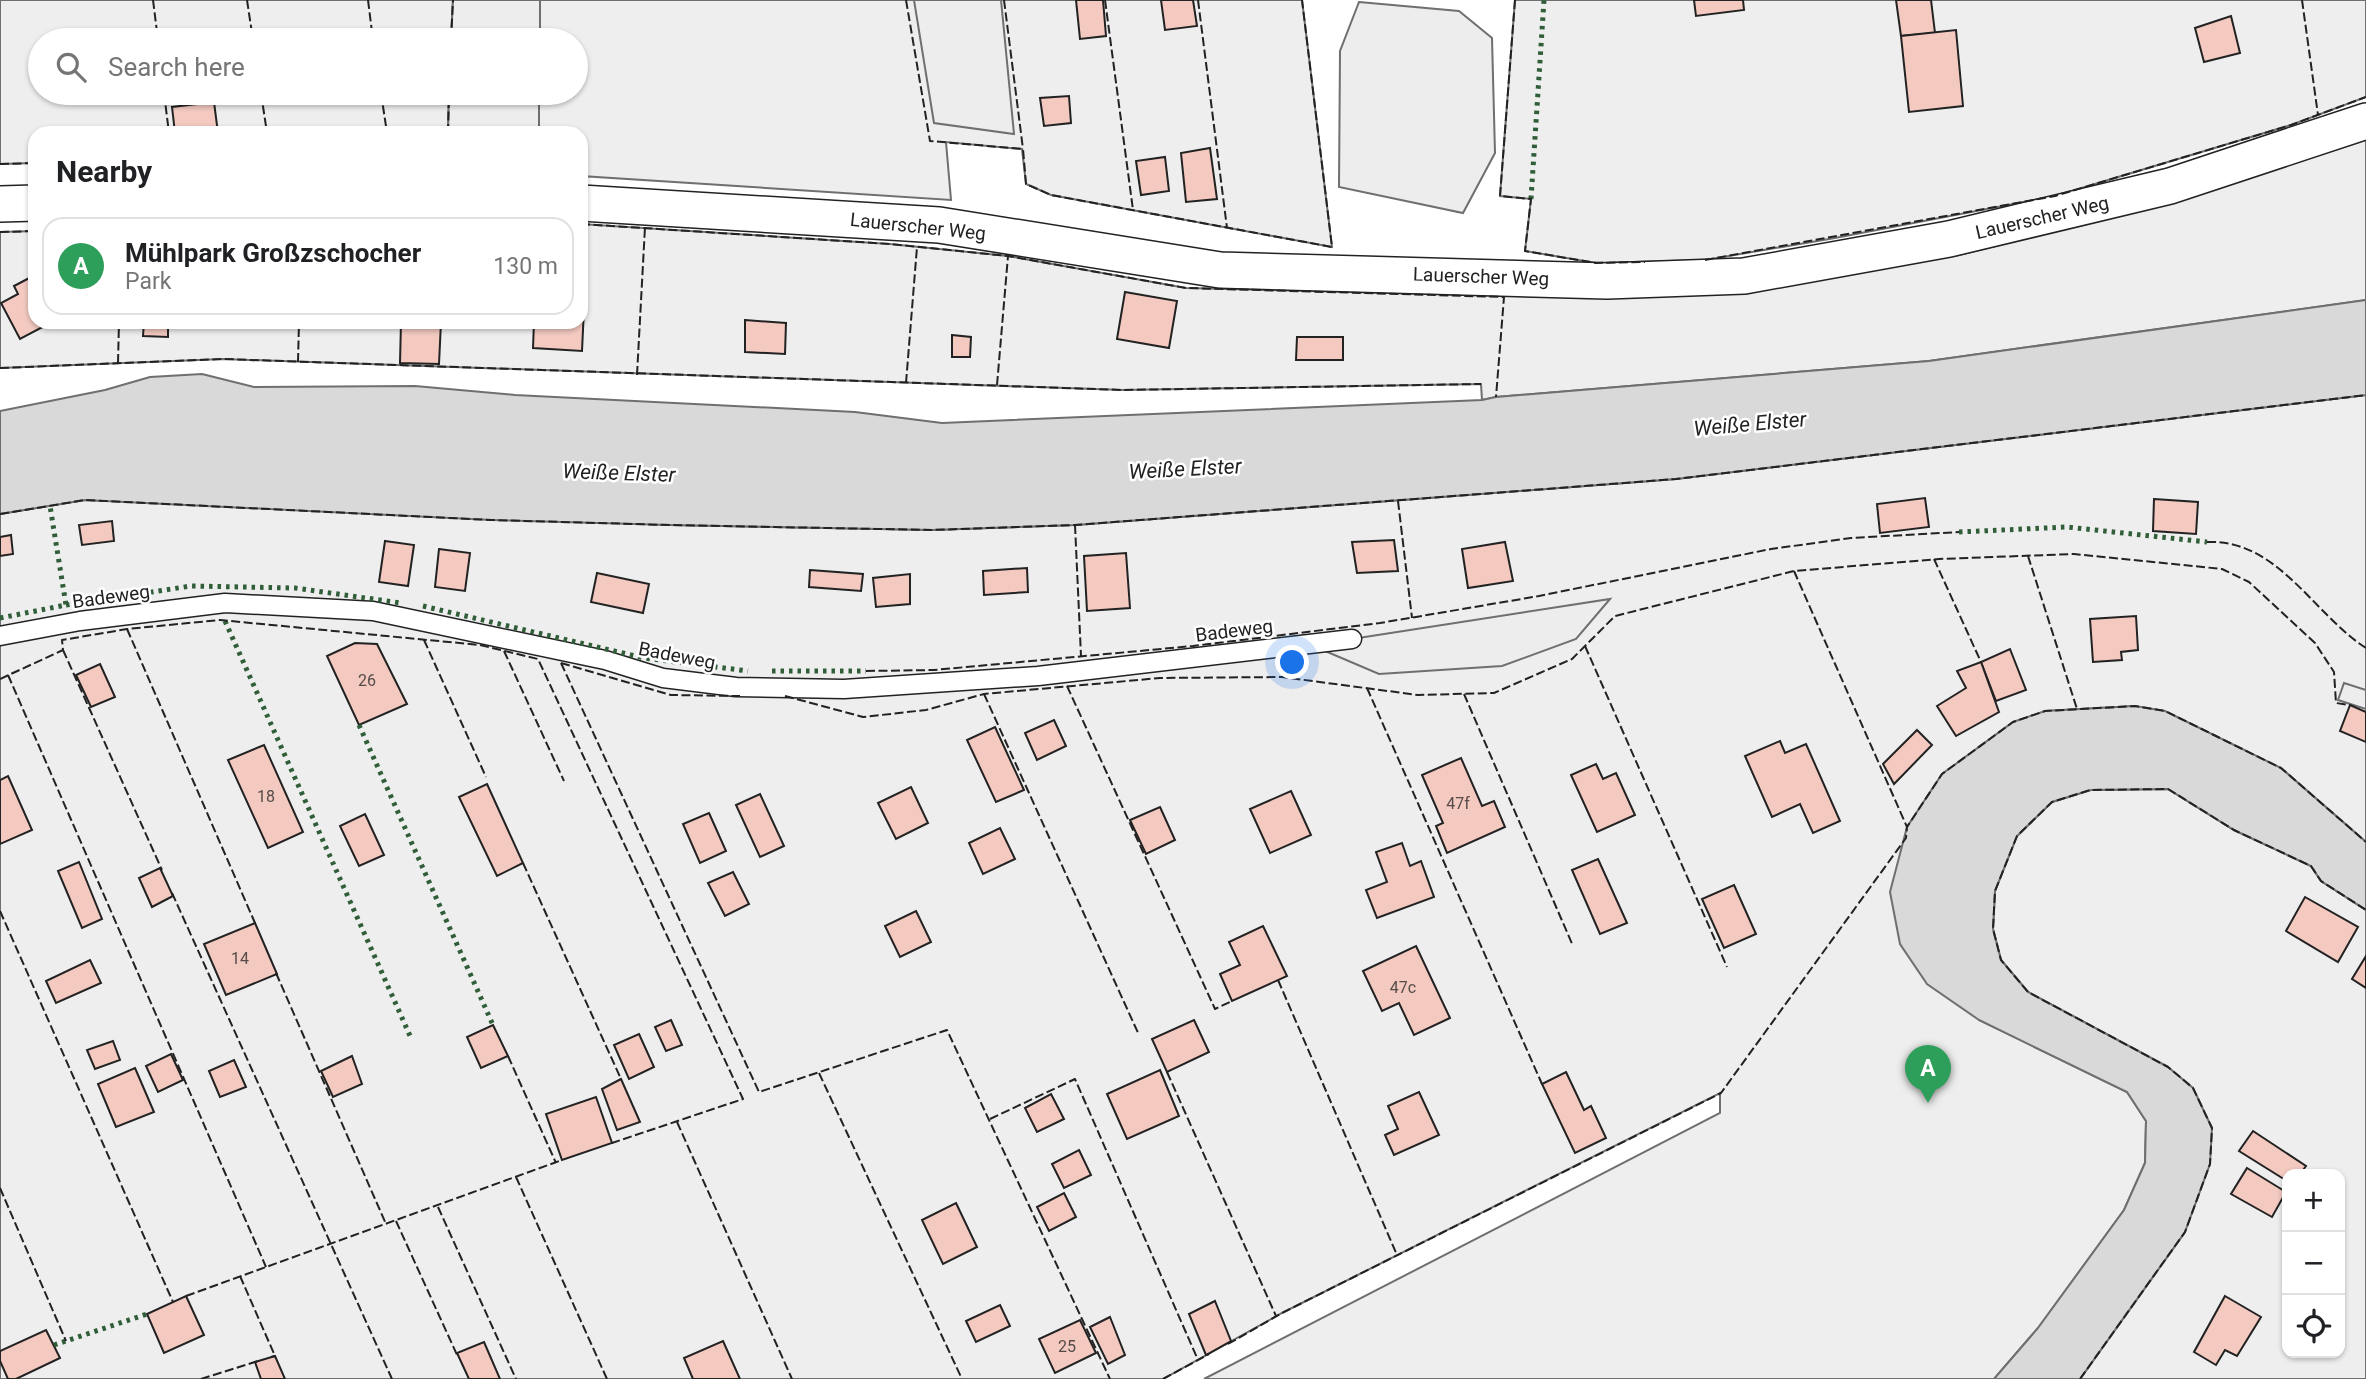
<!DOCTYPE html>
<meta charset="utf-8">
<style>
body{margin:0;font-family:Roboto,sans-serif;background:#f6f6f6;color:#202124}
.controls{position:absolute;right:21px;bottom:21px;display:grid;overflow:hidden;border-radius:14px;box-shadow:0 2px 5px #0004}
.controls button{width:63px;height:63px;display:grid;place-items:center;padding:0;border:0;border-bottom:2px solid #e0e0e0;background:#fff;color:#202124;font:35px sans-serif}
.you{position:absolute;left:1293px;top:663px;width:24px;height:24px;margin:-18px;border:5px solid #fff;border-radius:50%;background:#1a73e8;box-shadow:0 0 0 10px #1a73e833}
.badge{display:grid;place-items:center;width:46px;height:46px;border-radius:50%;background:#db2777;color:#fff;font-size:23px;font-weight:700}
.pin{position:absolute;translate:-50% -58px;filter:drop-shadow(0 2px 4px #0008)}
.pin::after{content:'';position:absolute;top:37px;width:24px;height:21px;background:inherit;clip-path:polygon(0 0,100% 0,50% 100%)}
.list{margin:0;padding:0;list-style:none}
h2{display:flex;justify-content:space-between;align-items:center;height:91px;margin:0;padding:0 28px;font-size:30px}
h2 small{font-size:23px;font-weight:400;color:#757577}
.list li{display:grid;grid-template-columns:46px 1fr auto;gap:21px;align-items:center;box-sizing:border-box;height:98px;margin:0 14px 14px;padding:0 14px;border:2px solid #e0e0e0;border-radius:21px}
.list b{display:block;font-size:26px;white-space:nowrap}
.list p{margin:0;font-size:23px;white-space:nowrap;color:#757577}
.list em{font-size:23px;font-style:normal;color:#757577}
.icon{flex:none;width:38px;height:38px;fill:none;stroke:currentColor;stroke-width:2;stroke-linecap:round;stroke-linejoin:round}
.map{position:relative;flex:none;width:2366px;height:1379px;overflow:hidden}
.search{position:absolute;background:#fff;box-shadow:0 2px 5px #0004;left:28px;top:28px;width:560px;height:77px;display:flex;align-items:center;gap:18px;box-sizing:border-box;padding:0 24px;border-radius:38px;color:#757577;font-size:26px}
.panel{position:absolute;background:#fff;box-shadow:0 2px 5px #0004;left:28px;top:126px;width:560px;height:203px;border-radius:21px}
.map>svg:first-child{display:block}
.green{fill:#eee;stroke:#6f6f6f;stroke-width:2;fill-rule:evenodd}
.parking{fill:#ededed;stroke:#6f6f6f;stroke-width:2}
.water{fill:#d9d9d9;stroke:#6f6f6f;stroke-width:2}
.building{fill:#f3c9c0;stroke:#222;stroke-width:2}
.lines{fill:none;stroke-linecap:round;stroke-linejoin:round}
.lane-casing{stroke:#222;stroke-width:21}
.street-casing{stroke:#222;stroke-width:38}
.lane{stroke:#fff;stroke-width:18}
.street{stroke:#fff;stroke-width:35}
.hedge{stroke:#2f5e38;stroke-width:5;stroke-dasharray:3.5 5;stroke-linecap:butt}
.fence{stroke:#222;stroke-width:2;stroke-dasharray:9 3.5;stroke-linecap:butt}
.labels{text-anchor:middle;stroke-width:5;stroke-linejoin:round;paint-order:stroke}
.number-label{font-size:16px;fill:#564c4a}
.street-label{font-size:19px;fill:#222;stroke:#fff}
.water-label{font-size:21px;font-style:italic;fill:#222;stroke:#fff}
</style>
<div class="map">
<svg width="2366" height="1379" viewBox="0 0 2366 1379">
<rect width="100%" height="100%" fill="#fff"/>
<g class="green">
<path d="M0 0H453L451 40H40V93H449L448 133H35V163L0 164Z"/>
<path d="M540 0H1302L1332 247 1051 195 1026 184 1022 149 946 142 951 200 581 176V133H539V93H576V40H540Z"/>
<path d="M1515 0H2366V97L2291 125 2055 196 1835 238 1705 260 1596 263 1525 251 1531 199 1500 196Z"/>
<path d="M2366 140V300L1929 361 1496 397 1482 400 1481 384 1123 390 223 359 0 368V232L35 231V322H581V224L890 244 1008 256 1186 288 1600 298 1740 293 1959 255 2177 201Z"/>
<path d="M2366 395V842L2281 768 2135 706 2045 711 1907 827 1906 838 1979 1020 2127 1092 2146 1121 2145 1163 2124 1210 2038 1328 1994 1379H1204L1720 1113V1093L1282 1313 1163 1379H0V514L85 500 670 525 932 530 1075 525 1676 479Z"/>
<path d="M2168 789 2234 830 2311 866 2321 881 2366 910V1379H2080L2185 1232 2168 1067 2028 992 2001 960 1993 929 1995 891 2017 836 2052 802 2090 790ZM2287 1174H2340V1353H2287Z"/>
</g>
<g class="parking">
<path d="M453 0H540V40H451Z"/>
<path d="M914 0H1001L1014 134 934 123Z"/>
<path d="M1359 2 1459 11 1492 38 1495 153 1463 213 1339 187 1340 51Z"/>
<path d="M449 93H539V133H448Z"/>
<path d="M1610 599 1576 639 1502 666 1379 674 1304 642 1352 639Z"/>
<path d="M2344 683 2366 690V709L2338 700Z"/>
</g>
<g class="water">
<path d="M2366 300V395L1676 479 1075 525 932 530 670 525 491 520 85 500 0 514V411L105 390 150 377 202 374 254 387 415 386 515 395 855 412 942 423 1482 400 1496 397 1929 361Z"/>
<path d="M2135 706 2165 711 2281 768 2366 842V910L2321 881 2311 866 2234 830 2168 789 2091 790 2052 802 2017 836 1995 891 1993 929 2001 960 2028 992 2168 1067 2193 1088 2212 1128 2210 1164 2185 1232 2080 1379H1994L2038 1328 2124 1210 2145 1163 2146 1121 2127 1092 1979 1020 1927 984 1900 944 1890 892 1907 827 1942 774 2013 722 2045 711Z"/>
</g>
<g class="building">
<path d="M1076 0H1103L1106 36 1080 39Z"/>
<path d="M1161 0H1193L1197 26 1165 30Z"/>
<path d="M1694 0H1743L1744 10 1696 16Z"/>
<path d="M1896 0H1931L1935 33 1901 36Z"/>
<path d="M2231 16 2240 53 2204 62 2195 28Z"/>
<path d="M1956 30 1963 106 1909 112 1901 36Z"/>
<path d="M1069 96 1071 123 1044 126 1040 98Z"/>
<path d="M214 102 218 133H175L172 107Z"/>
<path d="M1210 148 1217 199 1186 202 1181 153Z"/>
<path d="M1165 157 1169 191 1141 195 1136 161Z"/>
<path d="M35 275V322H52L20 339 1 303 18 294 14 286Z"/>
<path d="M581 286 585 287 582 351 533 348 534 322H581Z"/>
<path d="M1125 292 1177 301 1169 348 1117 339Z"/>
<path d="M745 320 786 323 785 354 745 352Z"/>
<path d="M144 322H168V337L143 336Z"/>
<path d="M401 322H441L439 364 400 363Z"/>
<path d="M952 335 971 337 970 357H952Z"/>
<path d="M1297 337H1343V360H1296Z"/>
<path d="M1925 498 1929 527 1880 533 1877 504Z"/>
<path d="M2154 499 2198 502 2196 534 2153 531Z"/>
<path d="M112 521 114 541 82 545 79 525Z"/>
<path d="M11 535 13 554 0 556V537Z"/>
<path d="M1394 540 1398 571 1357 573 1352 542Z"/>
<path d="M385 541 414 545 408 586 379 582Z"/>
<path d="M1505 542 1513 581 1468 588 1462 549Z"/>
<path d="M439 549 470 553 465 591 435 587Z"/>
<path d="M1126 553 1130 608 1087 611 1084 556Z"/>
<path d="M1027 568 1028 592 984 595 983 571Z"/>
<path d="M810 570 863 574 861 591 809 587Z"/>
<path d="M597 573 649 584 643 613 591 602Z"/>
<path d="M910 574V604L876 607 873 578Z"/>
<path d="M2136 616 2138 650 2121 652 2122 660 2093 662 2090 619Z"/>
<path d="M355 643 377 644 407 704 359 725 327 656Z"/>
<path d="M2010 649 2026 690 1996 701 1981 662Z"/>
<path d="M1981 662 1999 712 1956 736 1937 706 1966 688 1957 671Z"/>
<path d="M100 664 115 697 91 707 76 675Z"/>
<path d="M2350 705 2366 712V742L2340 731Z"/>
<path d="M1054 720 1066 746 1037 760 1025 733Z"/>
<path d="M995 727 1024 790 996 802 967 740Z"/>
<path d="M1917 730 1932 745 1894 784 1883 764Z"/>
<path d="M1780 741 1785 753 1806 744 1840 821 1813 833 1800 804 1772 817 1745 756Z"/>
<path d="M264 745 303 832 268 848 228 760Z"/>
<path d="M1461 758 1482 806 1494 801 1505 827 1447 853 1436 826 1443 823 1422 775Z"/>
<path d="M1596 764 1603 779 1616 773 1635 815 1597 832 1571 775Z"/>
<path d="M8 776 32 830 0 844V780Z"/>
<path d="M487 784 523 863 497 876 459 797Z"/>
<path d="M911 787 928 823 896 839 878 803Z"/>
<path d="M1291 791 1311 835 1270 853 1250 809Z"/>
<path d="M760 794 784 846 760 857 736 805Z"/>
<path d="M1160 807 1175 840 1146 854 1130 820Z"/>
<path d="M709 813 726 851 700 863 683 824Z"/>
<path d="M365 814 384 855 359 866 340 826Z"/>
<path d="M1000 828 1015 859 983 874 969 843Z"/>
<path d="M1402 843 1410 866 1421 861 1434 897 1377 918 1366 890 1387 882 1376 852Z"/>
<path d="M1598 859 1627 923 1600 934 1572 870Z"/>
<path d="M79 862 102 919 82 928 58 871Z"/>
<path d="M160 868 173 896 152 907 139 878Z"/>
<path d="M733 872 749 904 725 916 708 883Z"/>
<path d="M1734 885 1756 934 1724 948 1702 899Z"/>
<path d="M2305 897 2358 927 2338 962 2286 931Z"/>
<path d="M916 911 931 942 900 957 885 926Z"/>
<path d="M255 923 277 974 226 995 204 944Z"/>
<path d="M1263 926 1287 976 1232 1001 1220 974 1240 965 1229 942Z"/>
<path d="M1416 946 1450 1018 1414 1035 1399 1003 1382 1011 1363 971Z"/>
<path d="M2366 956V988L2352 979Z"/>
<path d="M90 960 101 983 56 1003 46 981Z"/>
<path d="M671 1020 682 1045 666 1051 655 1027Z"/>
<path d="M1194 1020 1209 1052 1167 1072 1152 1039Z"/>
<path d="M493 1025 508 1056 481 1068 467 1037Z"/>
<path d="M639 1034 654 1067 629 1079 614 1045Z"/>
<path d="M113 1041 120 1060 95 1069 87 1050Z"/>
<path d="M171 1054 183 1080 158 1092 146 1066Z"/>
<path d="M352 1056 362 1084 333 1097 321 1071Z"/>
<path d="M234 1060 246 1087 220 1097 209 1071Z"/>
<path d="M135 1068 154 1112 116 1127 98 1084Z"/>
<path d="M1160 1070 1179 1116 1127 1139 1107 1094Z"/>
<path d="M1566 1072 1584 1110 1591 1106 1606 1138 1575 1153 1542 1084Z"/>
<path d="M621 1079 640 1122 617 1130 602 1089Z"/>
<path d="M1419 1092 1439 1135 1394 1155 1385 1135 1398 1129 1388 1106Z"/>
<path d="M1051 1094 1064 1119 1037 1132 1025 1108Z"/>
<path d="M596 1097 612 1143 562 1160 546 1114Z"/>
<path d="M2253 1131 2306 1166 2300 1174H2287V1181L2239 1151Z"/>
<path d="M1079 1150 1091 1175 1064 1188 1052 1164Z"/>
<path d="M2247 1168 2286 1192 2272 1217 2231 1194Z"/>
<path d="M1064 1193 1076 1217 1049 1231 1037 1207Z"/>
<path d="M956 1203 977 1247 943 1264 922 1220Z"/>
<path d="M186 1296 204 1335 164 1353 147 1314Z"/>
<path d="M2225 1296 2261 1317 2237 1356 2225 1350 2216 1365 2194 1352Z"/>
<path d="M1215 1301 1231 1341 1206 1355 1189 1314Z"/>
<path d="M1000 1305 1010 1326 976 1342 966 1321Z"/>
<path d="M1110 1317 1125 1355 1108 1364 1090 1327Z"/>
<path d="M1080 1320 1096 1353 1055 1373 1039 1339Z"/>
<path d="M46 1330 60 1358 16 1379H8L0 1361V1351Z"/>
<path d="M723 1341 740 1379H693L684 1358Z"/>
<path d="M484 1342 500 1379H469L457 1353Z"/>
<path d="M275 1356 285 1379H261L255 1362Z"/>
</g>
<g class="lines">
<g class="lane-casing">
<path id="lane" d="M0 636 80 621 225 603 373 611 605 660 663 678 736 687 844 689 1038 676 1352 639"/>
</g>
<g class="street-casing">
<g id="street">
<path d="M581 203 939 225 1220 270 1607 281 1744 276 1949 239 2170 186 2366 121"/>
<path d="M0 204 35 203"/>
</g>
</g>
<use href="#lane" class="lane"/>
<use href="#street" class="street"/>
<g class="hedge">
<path d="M1531 199 1544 0"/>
<path d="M1959 532 2067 527 2207 542"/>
<path d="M66 605 191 586 295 588 401 603"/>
<path d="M423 606 644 658 748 671"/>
<path d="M0 618 66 605 50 506"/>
<path d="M225 621 411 1038"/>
<path d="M772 671H866"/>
<path d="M359 725 493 1025"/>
<path d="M54 1345 147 1314"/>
</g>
<g class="fence">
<path d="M153 0 158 40"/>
<path d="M247 0 253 40"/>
<path d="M368 0 373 40"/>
<path d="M906 0 930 141 1023 149 1026 184 1051 195 1332 247 1302 0"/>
<path d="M1004 0 1023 149"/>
<path d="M1105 0 1133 210"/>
<path d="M1198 0 1227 228"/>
<path d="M1515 0 1500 196 1531 199 1525 251 1596 263 1645 262"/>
<path d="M2302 0 2318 115"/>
<path d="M451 40 453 0"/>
<path d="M164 93 169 133"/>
<path d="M261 93 267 133"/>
<path d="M381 93 387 133"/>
<path d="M448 133 449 93"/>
<path d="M0 164 35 163"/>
<path d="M581 224 890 244 1008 256 1186 288 1504 297 1496 397"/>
<path d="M0 232 35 231"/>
<path d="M1705 260 2055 196 2291 125 2366 97"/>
<path d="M298 362 299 322"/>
<path d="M118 363 119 322"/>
<path d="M0 368 223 359 1123 390 1481 384"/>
<path d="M637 375 645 227"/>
<path d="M906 383 917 247"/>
<path d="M997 385 1008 256"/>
<path d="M1398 501 1412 618"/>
<path d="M0 514 85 500 491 520 670 525 932 530 1075 525 1676 479 2366 395"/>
<path d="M1075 525 1081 656"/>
<path d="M2207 542C2278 539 2313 614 2366 648"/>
<path d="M2028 556 2077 709"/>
<path d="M1934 559 1981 662"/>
<path d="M1794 571 1907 827"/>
<path d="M127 629 255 923"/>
<path d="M424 640 486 777"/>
<path d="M1585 646 1727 967"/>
<path d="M63 650 162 870"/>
<path d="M504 651 564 781"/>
<path d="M561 663 671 695 740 696"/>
<path d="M561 663 759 1092 947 1030 1110 1379"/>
<path d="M866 671 934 670 1193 646 1380 623 1539 596 1771 549 1851 538 1959 532"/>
<path d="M8 675 266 1267"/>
<path d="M0 679 63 650 62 640 127 629 220 620 480 645 538 659 743 1099 612 1143"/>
<path d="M1067 686 1215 1009 1232 1001"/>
<path d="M1367 688 1542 1084"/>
<path d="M984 694 1139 1035"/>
<path d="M1464 694 1573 946"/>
<path d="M785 696 863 717 926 710 984 694 1160 678 1282 677 1418 695 1494 693 1572 659 1615 616 1794 571 1939 559 2074 554 2222 569 2249 582 2315 643 2334 672 2336 703 2350 705"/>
<path d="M523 863 621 1079"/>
<path d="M172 893 392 1379"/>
<path d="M0 911 173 1302"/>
<path d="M276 973 386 1224"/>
<path d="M1278 980 1397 1255"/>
<path d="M508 1056 556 1163"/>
<path d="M1167 1072 1276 1316"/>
<path d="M819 1073 962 1379"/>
<path d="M990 1119 1075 1079 1198 1360"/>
<path d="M677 1122 792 1379"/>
<path d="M516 1177 607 1379"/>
<path d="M0 1188 66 1341"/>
<path d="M438 1207 516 1379"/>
<path d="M396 1221 458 1357"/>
<path d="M240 1276 275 1356 271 1357"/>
<path d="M186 1296 562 1160"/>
<path d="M1228 1344 1282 1313 1721 1093 1906 838 1907 827 1942 774 2013 722 2045 711 2135 706 2165 711 2281 768 2366 842"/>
<path d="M201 1379 258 1361"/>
<path d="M1163 1379 1209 1354"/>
<path d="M2080 1379 2185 1232 2210 1164 2212 1128 2193 1088 2168 1067 2028 992 2001 960 1993 929 1995 891 2017 836 2052 802 2090 790 2168 789 2234 830 2311 866 2321 881 2366 910"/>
</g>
</g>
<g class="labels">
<g class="number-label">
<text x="367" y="686">26</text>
<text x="266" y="802">18</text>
<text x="1458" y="809">47f</text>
<text x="240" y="964">14</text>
<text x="1403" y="993">47c</text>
<text x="1067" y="1352">25</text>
</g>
<g class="street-label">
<text transform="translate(2042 217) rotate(-13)" y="7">Lauerscher Weg</text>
<text transform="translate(918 226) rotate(6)" y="7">Lauerscher Weg</text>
<text transform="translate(1481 276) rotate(2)" y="7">Lauerscher Weg</text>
<text transform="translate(111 596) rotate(-8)" y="7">Badeweg</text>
<text transform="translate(1234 630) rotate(-7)" y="7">Badeweg</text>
<text transform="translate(677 655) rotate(11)" y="7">Badeweg</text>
</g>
<g class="water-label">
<text transform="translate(1750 424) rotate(-5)" y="7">Weiße Elster</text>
<text transform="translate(1185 469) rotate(-3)" y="7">Weiße Elster</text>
<text transform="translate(619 473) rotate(2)" y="7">Weiße Elster</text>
</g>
</g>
</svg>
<div class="controls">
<button>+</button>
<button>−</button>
<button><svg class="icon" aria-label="locate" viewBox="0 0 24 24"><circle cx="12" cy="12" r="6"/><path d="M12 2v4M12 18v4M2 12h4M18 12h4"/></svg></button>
</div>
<div class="you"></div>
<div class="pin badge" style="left:1928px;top:1103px;background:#2e9e5b">A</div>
<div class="search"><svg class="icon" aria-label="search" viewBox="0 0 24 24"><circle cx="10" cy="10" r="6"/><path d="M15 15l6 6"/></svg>Search here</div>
<section class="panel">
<h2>Nearby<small></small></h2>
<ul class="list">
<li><span class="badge" style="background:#2e9e5b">A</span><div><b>Mühlpark Großzschocher</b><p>Park</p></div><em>130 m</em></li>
</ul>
</section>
</div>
